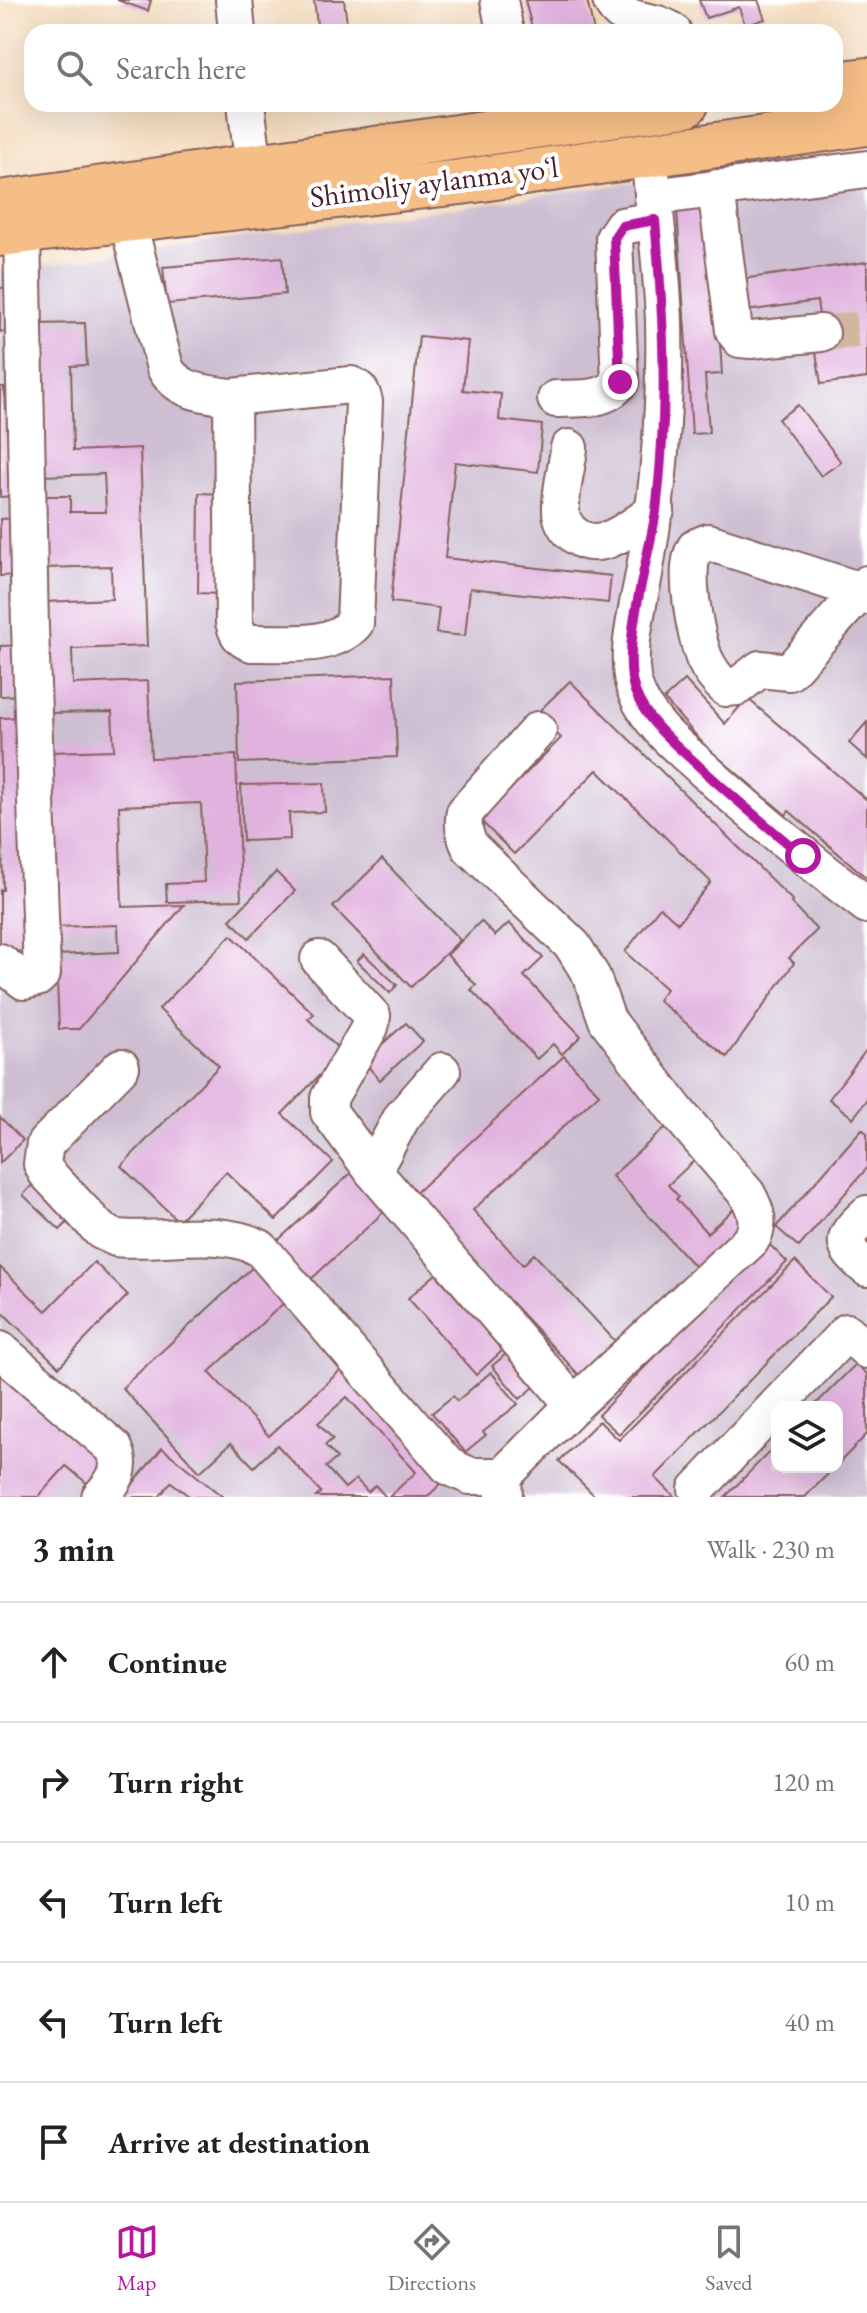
<!DOCTYPE html>
<meta charset="utf-8">
<style>
body{margin:0;font-family:"EB Garamond",serif;background:#f6f6f6;color:#222}
.controls{position:absolute;right:24px;bottom:24px;display:grid;overflow:hidden;border-radius:16px;box-shadow:0 8px 32px #0002}
.controls button{width:72px;height:72px;display:grid;place-items:center;padding:0;border:0;border-bottom:2px solid #e0e0e0;background:#fff;color:#222;font:40px sans-serif}
.stop{position:absolute;width:24px;height:24px;margin:-18px;border:6px solid #b5179e;border-radius:50%;background:#fff}
.stop.end{background:#b5179e;border-color:#fff;box-shadow:0 2px 8px #0008}
.list{margin:0;padding:0;list-style:none}
h2{display:flex;justify-content:space-between;align-items:center;height:104px;margin:0;padding:0 32px;font-size:34px}
h2 small{font-size:26px;font-weight:400;color:#767676}
.list li{display:grid;grid-template-columns:52px 1fr auto;gap:24px;align-items:center;box-sizing:border-box;height:120px;padding:0 32px;border-top:2px solid #e0e0e0}
.list b{display:block;font-size:30px;white-space:nowrap}
.list em{font-size:26px;font-style:normal;color:#767676}
.icon{flex:none;width:44px;height:44px;fill:none;stroke:currentColor;stroke-width:2;stroke-linecap:round;stroke-linejoin:round}
.map{position:relative;flex:none;width:867px;height:1497px;overflow:hidden}
.search{position:absolute;background:#fff;box-shadow:0 8px 32px #0002;left:24px;right:24px;top:24px;height:88px;display:flex;align-items:center;gap:20px;box-sizing:border-box;padding:0 28px;border-radius:24px;color:#767676;font-size:30px}
.sheet{height:704px;background:#fff}
nav{display:flex;justify-content:space-around;align-items:center;box-sizing:border-box;height:112px;border-top:2px solid #e0e0e0;background:#fff;font-size:22px;color:#767676}
nav a{display:grid;justify-items:center;gap:4px}
nav .on{color:#b5179e}
.map>svg:first-child{display:block}
.industrial{fill:#cdbed2;fill-rule:evenodd}
.building{fill:#e1b2de}
.lines{fill:none;stroke-linecap:round;stroke-linejoin:round}
.minor-tunnel{stroke:#d2b6a0;stroke-width:36;stroke-dasharray:36 18;stroke-linecap:butt}
.minor-casing{stroke:#86615e;stroke-width:40}
.major-casing{stroke:#86615e;stroke-width:48}
.minor{stroke:#fff;stroke-width:36}
.major{stroke:#f6be87;stroke-width:44}
.route{stroke:#b5179e;stroke-width:10}
.labels{text-anchor:middle;stroke-width:8;stroke-linejoin:round;paint-order:stroke}
.street-label{font-size:30px;fill:#4a1f2b;stroke:#fff}
</style>
<div class="map">
<svg width="867" height="1497" viewBox="0 0 867 1497">
<rect width="100%" height="100%" fill="#fff"/>
<filter id="ink" filterUnits="userSpaceOnUse"><feTurbulence type="fractalNoise" baseFrequency=".0125" numOctaves="2"/><feDisplacementMap in="SourceGraphic" scale="16" xChannelSelector="R" yChannelSelector="G"/><feConvolveMatrix kernelMatrix="1 2 1 2 8 2 1 2 1" color-interpolation-filters="sRGB"/></filter>
<filter id="wash" filterUnits="userSpaceOnUse"><feTurbulence type="fractalNoise" baseFrequency=".006" numOctaves="4" result="noise"/><feDisplacementMap in="SourceGraphic" scale="32" xChannelSelector="R" yChannelSelector="G"/><feGaussianBlur stdDeviation="1.8" result="paint"/><feColorMatrix in="noise" values="0 0 0 0 0 0 0 0 0 0 0 0 0 0 0 0 0 1.4 0 .05"/><feComposite in="paint" operator="in"/></filter>
<g filter="url(#wash)">
<rect width="100%" height="100%" fill="#f4dcbd"/>
<path class="industrial" d="M867 150V1497H0V271ZM777 1407H837V1467H777Z"/>
<g id="blocks">
<g class="building">
<path d="M117 0H151L148 11Z"/>
<path d="M314 0H344L348 32H318Z"/>
<path d="M525 0H587L594 32H533Z"/>
<path d="M699 0H758L765 19 745 26 739 7 706 18Z"/>
<path d="M711 207 722 374 705 375 709 433 692 434 677 210Z"/>
<path d="M282 257 285 294 167 304 163 267Z"/>
<path d="M867 262V378L821 384 816 352 824 350 817 301 746 311 741 279Z"/>
<path d="M10 287 16 329 0 332V288Z"/>
<path d="M85 323 87 365 71 366 73 451 140 448 147 646 72 649 73 684 148 681 151 758 236 755 241 900 167 902 166 884 204 882 201 803 119 806 122 907 184 905 79 1029H59L56 955 119 952 118 925 56 927 50 752 114 750 112 712 48 713 45 602 112 599 111 566 44 568 41 496H70V512H106L104 474 41 476 36 324Z"/>
<path d="M419 336 468 341 463 390 501 394 499 420 542 425 538 472 455 462 445 558 611 576 608 603 470 588 465 636 436 633 439 608 391 602Z"/>
<path d="M0 387H4L5 409H14L17 496 0 497Z"/>
<path d="M798 405 841 462 821 476 778 419Z"/>
<path d="M199 493 222 494 220 594 198 593Z"/>
<path d="M18 518 20 575 0 576V519Z"/>
<path d="M27 645 29 695 0 696V646Z"/>
<path d="M394 675 397 757 239 763 237 681Z"/>
<path d="M685 680 725 724 747 698 867 800V878L789 811 786 815 706 747 664 699Z"/>
<path d="M570 681 793 901 791 903 817 930 789 958 794 963 727 1057 658 1000 666 989 625 952 660 907 678 923 711 882 597 770 514 854 480 820 561 738 537 713Z"/>
<path d="M24 717 32 951 3 952 0 949V890H3L0 718Z"/>
<path d="M867 722V759L849 743Z"/>
<path d="M324 783 325 812 289 813 290 839 243 841 241 785Z"/>
<path d="M382 859 460 940 411 987 333 907Z"/>
<path d="M276 872 295 891 249 938 230 920Z"/>
<path d="M481 921 495 936 509 923 543 958 524 976 581 1036 562 1054 553 1044 537 1059 471 990 476 985 447 955Z"/>
<path d="M231 935 314 1014 308 1019 342 1052 282 1114 333 1162 276 1220 226 1172 178 1221 121 1166 219 1066 159 1009Z"/>
<path d="M364 954 397 985 390 993 357 961Z"/>
<path d="M406 1023 423 1041 380 1080 363 1061Z"/>
<path d="M867 1049V1100L853 1118 829 1099Z"/>
<path d="M564 1056 599 1094 473 1210 523 1265 534 1254 615 1341 579 1375 412 1196Z"/>
<path d="M0 1117 23 1140 0 1163Z"/>
<path d="M667 1126 696 1159 668 1185 679 1197 676 1199 707 1233 739 1204 751 1218 696 1268 612 1176Z"/>
<path d="M862 1129 867 1133V1168L799 1247 776 1227Z"/>
<path d="M351 1173 386 1210 308 1282 273 1245Z"/>
<path d="M33 1184 70 1220 60 1230 23 1195Z"/>
<path d="M767 1242 787 1262 619 1434 598 1415Z"/>
<path d="M795 1261 831 1297 655 1477 675 1497H596L559 1461 599 1421 619 1440Z"/>
<path d="M94 1262 128 1295 59 1367 0 1310V1267L46 1311Z"/>
<path d="M255 1265 287 1300 209 1372 269 1436 343 1368 446 1479 427 1497H389L416 1472 347 1397 318 1423 333 1439 325 1445 337 1458 326 1467 345 1488 356 1479 368 1492 375 1485 386 1497H316L321 1492 277 1445 254 1467 231 1443 200 1472 122 1388Z"/>
<path d="M436 1274 503 1350 476 1375 408 1298Z"/>
<path d="M506 1354 534 1387 520 1399 492 1366Z"/>
<path d="M0 1362 112 1460 89 1485 66 1466 38 1497H0Z"/>
<path d="M856 1364 867 1374V1434L837 1465V1407H813Z"/>
<path d="M491 1372 518 1404 483 1432 486 1435 465 1452 432 1413 453 1396 457 1401Z"/>
<path d="M777 1444V1467H835L805 1497H725Z"/>
<path d="M162 1448 223 1497H190L171 1482 159 1497H122Z"/>
</g>
</g>
</g>
<g filter="url(#ink)">
<use href="#blocks" fill-opacity="0" stroke="#86615e" stroke-width="2"/>
<g class="lines">
<path class="minor-tunnel" d="M821 333 867 329"/>
<g class="minor-casing">
<g id="minor">
<path d="M234 0 237 32"/>
<path d="M499 0 505 32"/>
<path d="M611 0C621 26 654 16 673 32"/>
<path d="M246 104 254 167"/>
<path d="M649 153C654 209 662 265 664 322 666 407 659 491 644 574 638 608 622 662 637 694 651 726 679 747 704 770 756 818 811 862 867 905"/>
<path d="M716 188 734 331 740 339 751 340 821 333"/>
<path d="M653 197 867 169"/>
<path d="M127 218 165 368C178 392 206 394 232 397L234 622C237 633 240 640 252 643 285 642 331 650 355 623L364 402C362 393 360 388 351 385L232 397"/>
<path d="M556 399C579 398 605 402 620 382L614 238 622 226 655 220"/>
<path d="M569 448C567 468 560 490 561 511 561 519 566 528 572 533 599 558 633 525 656 510"/>
<path d="M867 584 861 591 789 672 760 669 737 687 726 688C717 680 709 669 704 658 696 636 681 566 696 547L708 542 861 591 867 596"/>
<path d="M319 959 372 1016 370 1027 329 1098V1112L373 1171 574 1405"/>
<path d="M0 962 24 981 37 978 42 973 30 627 22 231"/>
<path d="M121 1067 45 1144 42 1164 46 1172 101 1231 116 1238C164 1243 216 1226 260 1248L448 1466 470 1476H503"/>
<path d="M373 1171 402 1117 442 1071"/>
<path d="M867 1214C841 1238 839 1245 867 1268"/>
<path d="M0 1350 114 1448C124 1469 114 1482 100 1497"/>
<path d="M697 1489 847 1332 867 1350"/>
<path d="M504 1497 503 1476 574 1405 751 1240C761 1224 756 1210 747 1194L677 1112 607 1020 592 977 573 946 470 847C464 835 462 825 465 812L538 730"/>
</g>
</g>
<g class="major-casing">
<g id="major">
<path d="M835 84 867 80"/>
<path d="M0 203 686 104"/>
<path d="M0 234 461 182 867 123"/>
</g>
</g>
<use href="#minor" class="minor"/>
<use href="#major" class="major"/>
</g>
</g>
<g class="lines" filter="url(#ink)">
<path class="route" d="M620 382 614 238 622 226 655 220C662 299 667 377 661 457 660 475 658 493 656 511 649 558 620 649 635 691 647 724 678 746 702 769 735 799 769 828 803 856"/>
</g>
<g class="labels">
<g class="street-label">
<text transform="translate(434 182) rotate(-7)" y="10">Shimoliy aylanma yoʻl</text>
</g>
</g>
</svg>
<div class="controls">
<button><svg class="icon" aria-label="layers" viewBox="0 0 24 24"><path d="M12 4l9 5-9 5-9-5zM3 14l9 5 9-5"/></svg></button>
</div>
<div class="stop" style="left:803px;top:856px"></div>
<div class="stop end" style="left:620px;top:382px"></div>
<div class="search"><svg class="icon" aria-label="search" viewBox="0 0 24 24"><circle cx="10" cy="10" r="6"/><path d="M15 15l6 6"/></svg>Search here</div>
</div>
<section class="sheet">
<h2>3 min<small>Walk · 230 m</small></h2>
<ul class="list">
<li><svg class="icon" aria-label="ahead" viewBox="0 0 24 24"><path d="M12 20V5M6 11l6-6 6 6"/></svg><div><b>Continue</b></div><em>60 m</em></li>
<li><svg class="icon" aria-label="right" viewBox="0 0 24 24"><path d="M7 20v-9h11M14 6l5 5-5 5"/></svg><div><b>Turn right</b></div><em>120 m</em></li>
<li><svg class="icon" aria-label="left" viewBox="0 0 24 24"><path d="M17 20v-9H6M10 6l-5 5 5 5"/></svg><div><b>Turn left</b></div><em>10 m</em></li>
<li><svg class="icon" aria-label="left" viewBox="0 0 24 24"><path d="M17 20v-9H6M10 6l-5 5 5 5"/></svg><div><b>Turn left</b></div><em>40 m</em></li>
<li><svg class="icon" aria-label="arrive" viewBox="0 0 24 24"><path d="M6 21V4h12l-3 4 3 4H6"/></svg><div><b>Arrive at destination</b></div></li>
</ul>
</section>
<nav>
<a class="on"><svg class="icon" aria-label="map" viewBox="0 0 24 24"><path d="M3 6l6-2 6 2 6-2v14l-6 2-6-2-6 2zM9 4v14M15 6v14"/></svg>Map</a>
<a><svg class="icon" aria-label="directions" viewBox="0 0 24 24"><path d="M12 3l9 9-9 9-9-9zM9 14v-3h6M13 9l2 2-2 2"/></svg>Directions</a>
<a><svg class="icon" aria-label="saved" viewBox="0 0 24 24"><path d="M7 4h10v16l-5-4-5 4z"/></svg>Saved</a>
</nav>
